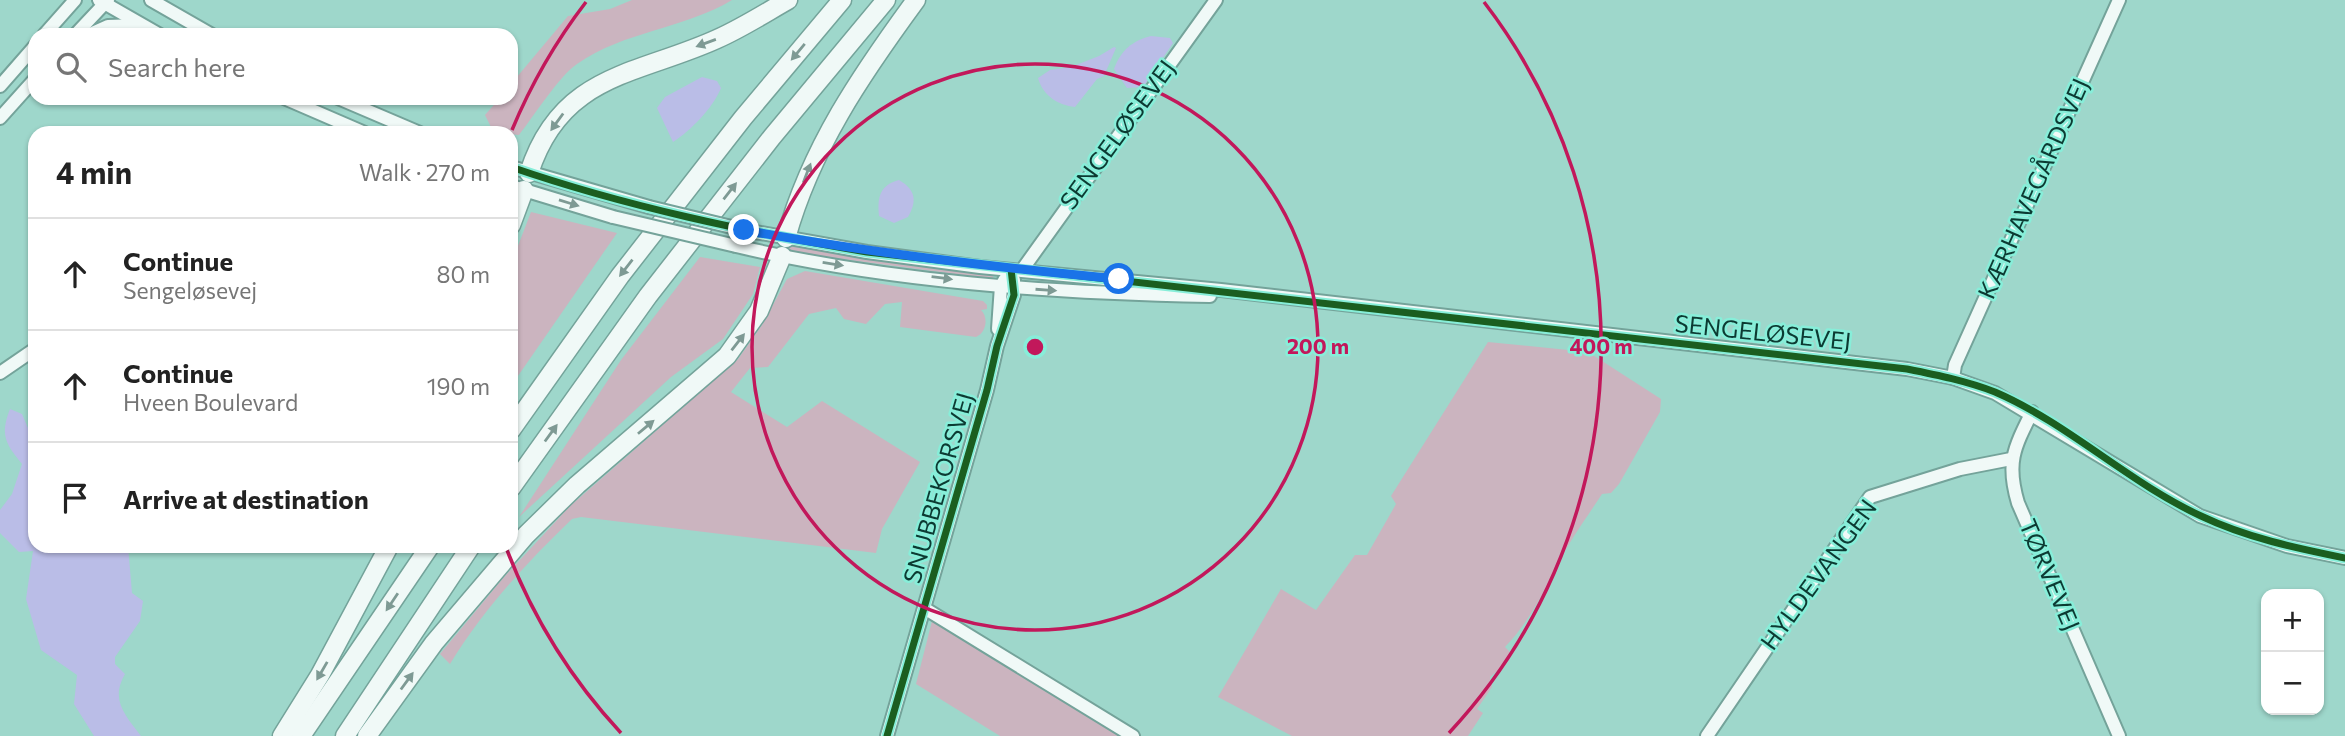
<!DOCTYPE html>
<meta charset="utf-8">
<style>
body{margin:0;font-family:Commissioner,sans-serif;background:#f2f2f2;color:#222}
.controls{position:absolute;right:21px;bottom:21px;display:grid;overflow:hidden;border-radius:14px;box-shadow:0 2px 5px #0004}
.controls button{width:63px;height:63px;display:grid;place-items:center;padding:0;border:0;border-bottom:2px solid #e0e0e0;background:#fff;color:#222;font:35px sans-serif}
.stop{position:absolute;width:21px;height:21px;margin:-16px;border:5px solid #1a73e8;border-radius:50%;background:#fff}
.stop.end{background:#1a73e8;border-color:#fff;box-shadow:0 2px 7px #0008}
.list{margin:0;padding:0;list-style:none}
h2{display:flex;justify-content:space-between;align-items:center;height:91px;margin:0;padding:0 28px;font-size:30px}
h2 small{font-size:23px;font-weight:400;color:#767676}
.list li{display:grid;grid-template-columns:46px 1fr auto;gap:21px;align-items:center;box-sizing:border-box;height:112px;padding:0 28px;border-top:2px solid #e0e0e0}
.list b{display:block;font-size:26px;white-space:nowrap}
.list p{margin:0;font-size:23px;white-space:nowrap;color:#767676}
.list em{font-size:23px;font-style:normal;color:#767676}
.icon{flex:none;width:38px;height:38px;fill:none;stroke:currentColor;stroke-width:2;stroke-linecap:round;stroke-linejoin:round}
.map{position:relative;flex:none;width:2345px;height:736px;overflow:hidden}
.search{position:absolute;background:#fff;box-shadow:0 2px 5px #0004;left:28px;top:28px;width:490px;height:77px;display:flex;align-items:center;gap:18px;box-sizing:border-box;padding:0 24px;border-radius:21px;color:#767676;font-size:26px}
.panel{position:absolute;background:#fff;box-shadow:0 2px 5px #0004;left:28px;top:126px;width:490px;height:427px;border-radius:21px}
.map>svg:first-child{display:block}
.green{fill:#cbb4bf}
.water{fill:#babde7}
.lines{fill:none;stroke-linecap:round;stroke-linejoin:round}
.minor-casing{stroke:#74a39a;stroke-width:16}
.highway-casing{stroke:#74a39a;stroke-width:21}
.minor{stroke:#f0f9f7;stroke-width:12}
.highway{stroke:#f0f9f7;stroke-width:18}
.minor-bridge-casing{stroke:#74a39a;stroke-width:16;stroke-linecap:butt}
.minor-bridge{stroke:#f0f9f7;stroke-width:12}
.cycleway-casing{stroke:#87eed9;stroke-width:11}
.cycleway{stroke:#1b5e20;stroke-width:7}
.oneway{fill:#7e9a94}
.route{stroke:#1a73e8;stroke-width:9}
.ring{fill:none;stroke:#c2185b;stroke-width:3.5}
.labels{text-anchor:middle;stroke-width:5;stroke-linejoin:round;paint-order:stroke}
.street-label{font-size:24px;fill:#0c3a32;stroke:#87eed9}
.centre{fill:#c2185b;stroke:#87eed9;stroke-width:3.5}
.ring-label{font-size:21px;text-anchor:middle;font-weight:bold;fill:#c2185b;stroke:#87eed9;stroke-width:5;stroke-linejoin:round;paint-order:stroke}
</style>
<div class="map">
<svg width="2345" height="736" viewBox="0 0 2345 736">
<rect width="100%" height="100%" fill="#9ed7cb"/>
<g class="green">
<path d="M632 0H732C684 29 624 31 577 64 560 75 533 117 519 135L494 133 485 115 500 98H511V84L568 16 610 9Z"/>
<path d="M531 212 617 233 511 386V264Z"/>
<path d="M788 244 972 270 993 276V279L789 252Z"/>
<path d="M700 257 760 267 753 294 723 339 671 377 519 517 621 360Z"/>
<path d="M805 271 983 301 987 305V309L981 310C989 318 986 333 976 337L900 327 902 302 885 304 866 324 844 319 836 308 809 314 768 367 750 368 731 392 787 427 822 401 920 462 882 529 876 553 581 517 572 519C526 563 483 610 450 664L440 654 504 577 570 506 738 359 762 325 787 279Z"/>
<path d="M1488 342 1588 352 1661 399 1660 412 1619 484 1611 493 1602 494C1587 517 1570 540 1558 564 1543 594 1528 623 1505 647L1510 652 1504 665 1490 677 1492 687 1477 709 1483 713 1468 736H1292L1218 697 1281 589 1316 610 1355 555H1367L1396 504 1391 496Z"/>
<path d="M932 621 1121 736H1000L916 684Z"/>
</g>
<g class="water">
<path d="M1151 36 1170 38 1173 43 1143 87 1127 88 1114 69C1121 50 1132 41 1151 36Z"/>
<path d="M1114 47 1116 48 1104 76 1097 79 1075 107C1058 105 1043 96 1038 78L1050 70 1071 67 1099 56Z"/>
<path d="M702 77 717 81 721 88C713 108 690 131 673 142L657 108 665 97Z"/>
<path d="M899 180C916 190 917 201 908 217L894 223 879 216C877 197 880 185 899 180Z"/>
<path d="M10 409 22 414 28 428 35 430V546H128L132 593 143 601 140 621 115 657V664L125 674C110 700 125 715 141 736H94L74 704 77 675 41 650 26 599 33 551 19 552 0 533V510L12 494 22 464C5 443 0 435 10 409Z"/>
</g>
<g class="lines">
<g class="minor-casing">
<g id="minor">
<path d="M99 0 160 35"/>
<path d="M151 0 212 35"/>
<path d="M44 35 75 0"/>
<path d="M75 35 108 0"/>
<path d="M88 35 108 26 138 25"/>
<path d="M0 86 35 46"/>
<path d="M284 98 365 133"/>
<path d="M338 98 420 133"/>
<path d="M0 118 35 79"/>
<path d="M511 167 649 207"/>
<path d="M511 186 613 217"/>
<path d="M744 230 867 252 980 267 1221 290 1907 369 1953 378 1995 393 2200 516 2287 546 2345 558"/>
<path d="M736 246C890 282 1052 293 1210 296"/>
<path d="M1022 270 1216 0"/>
<path d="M998 329 1001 286 1005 279"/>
<path d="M0 373 35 349"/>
<path d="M1953 378 1955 365 2119 0"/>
<path d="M2032 412C2014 448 2006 463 2018 503L2119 736"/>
<path d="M924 608 1133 736"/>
<path d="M887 736 987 390 997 346 1014 295V280"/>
<path d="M1707 736 1870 497 1960 469 2011 459"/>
</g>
</g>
<g class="highway-casing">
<g id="highway">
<path d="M529 173C561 73 638 75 717 39 742 28 765 13 788 0"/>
<path d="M511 225 524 190"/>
<path d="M786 238C811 148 861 75 916 0"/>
<path d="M511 430 620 276 743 118 842 0"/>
<path d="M511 488 648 296 772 137 886 0"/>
<path d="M282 736 320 675 389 546"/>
<path d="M301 736 430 546"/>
<path d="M345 736 471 546"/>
<path d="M367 736 434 643 526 535 577 485 727 356 759 311 782 256"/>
</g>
</g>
<use href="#minor" class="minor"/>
<use href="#highway" class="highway"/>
<g class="minor-bridge-casing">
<g id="minor-bridge">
<path d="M649 207 744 230"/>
<path d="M613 217 736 246"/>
</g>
</g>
<use href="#minor-bridge" class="minor-bridge"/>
<g class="cycleway-casing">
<g id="cycleway">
<path d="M511 167C627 207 747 232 867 252L1907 369C1937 375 1967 381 1995 392 2069 424 2129 483 2201 516 2247 538 2296 548 2345 558"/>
<path d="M887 736 987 390 997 346 1014 295 1011 269"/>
</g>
</g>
<use href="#cycleway" class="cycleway"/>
</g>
<defs><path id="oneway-solid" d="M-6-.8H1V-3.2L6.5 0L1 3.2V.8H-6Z" transform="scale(1.75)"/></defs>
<g class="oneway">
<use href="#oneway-solid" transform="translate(706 43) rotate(160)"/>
<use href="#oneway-solid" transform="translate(798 52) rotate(130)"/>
<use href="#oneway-solid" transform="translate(557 122) rotate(126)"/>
<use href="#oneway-solid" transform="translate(807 173) rotate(-69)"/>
<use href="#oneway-solid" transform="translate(730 191) rotate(-52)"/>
<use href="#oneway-solid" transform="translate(569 203) rotate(17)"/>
<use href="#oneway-solid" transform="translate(833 264) rotate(9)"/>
<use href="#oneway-solid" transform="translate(626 268) rotate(128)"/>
<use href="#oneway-solid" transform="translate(942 278) rotate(7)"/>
<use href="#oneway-solid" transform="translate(1046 290) rotate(4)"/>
<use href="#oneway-solid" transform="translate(738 342) rotate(-52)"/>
<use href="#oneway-solid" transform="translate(646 427) rotate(-40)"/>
<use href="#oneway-solid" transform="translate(551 433) rotate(-54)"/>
<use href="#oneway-solid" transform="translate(392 602) rotate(124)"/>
<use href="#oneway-solid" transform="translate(322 671) rotate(120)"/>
<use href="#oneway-solid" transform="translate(407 681) rotate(-54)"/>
</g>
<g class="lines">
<path class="route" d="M744 230C869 253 992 267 1119 279"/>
</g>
<g class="ring">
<circle cx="1035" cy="347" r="283"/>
<path d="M621 733A566 566 0 0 1 507 550M512 130A566 566 0 0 1 586 2M1484 2A566 566 0 0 1 1449 733"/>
</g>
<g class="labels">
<g class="street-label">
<text transform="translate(1118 135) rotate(-54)" y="8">SENGELØSEVEJ</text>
<text transform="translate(2034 189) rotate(-66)" y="8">KÆRHAVEGÅRDSVEJ</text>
<text transform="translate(1763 333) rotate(6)" y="8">SENGELØSEVEJ</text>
<text transform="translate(939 488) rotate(-74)" y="8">SNUBBEKORSVEJ</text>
<text transform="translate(1819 575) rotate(-54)" y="8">HYLDEVANGEN</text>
<text transform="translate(2049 575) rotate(67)" y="8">TØRVEVEJ</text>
</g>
</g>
<circle cx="1035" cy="347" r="10" class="centre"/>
<g class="ring-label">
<text x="1318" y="354">200 m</text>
<text x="1601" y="354">400 m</text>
</g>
</svg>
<div class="controls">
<button>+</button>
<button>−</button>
</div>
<div class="stop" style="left:1119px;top:279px"></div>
<div class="stop end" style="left:744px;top:230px"></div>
<div class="search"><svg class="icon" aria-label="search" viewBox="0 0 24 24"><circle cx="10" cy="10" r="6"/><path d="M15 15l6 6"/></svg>Search here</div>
<section class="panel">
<h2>4 min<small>Walk · 270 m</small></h2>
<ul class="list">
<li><svg class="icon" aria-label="ahead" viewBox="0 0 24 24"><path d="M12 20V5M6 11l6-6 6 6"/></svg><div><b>Continue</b><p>Sengeløsevej</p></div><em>80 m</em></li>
<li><svg class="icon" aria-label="ahead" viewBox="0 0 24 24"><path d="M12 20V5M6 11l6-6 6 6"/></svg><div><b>Continue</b><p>Hveen Boulevard</p></div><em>190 m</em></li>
<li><svg class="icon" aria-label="arrive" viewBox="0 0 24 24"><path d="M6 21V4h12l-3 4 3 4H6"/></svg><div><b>Arrive at destination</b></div></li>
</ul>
</section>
</div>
